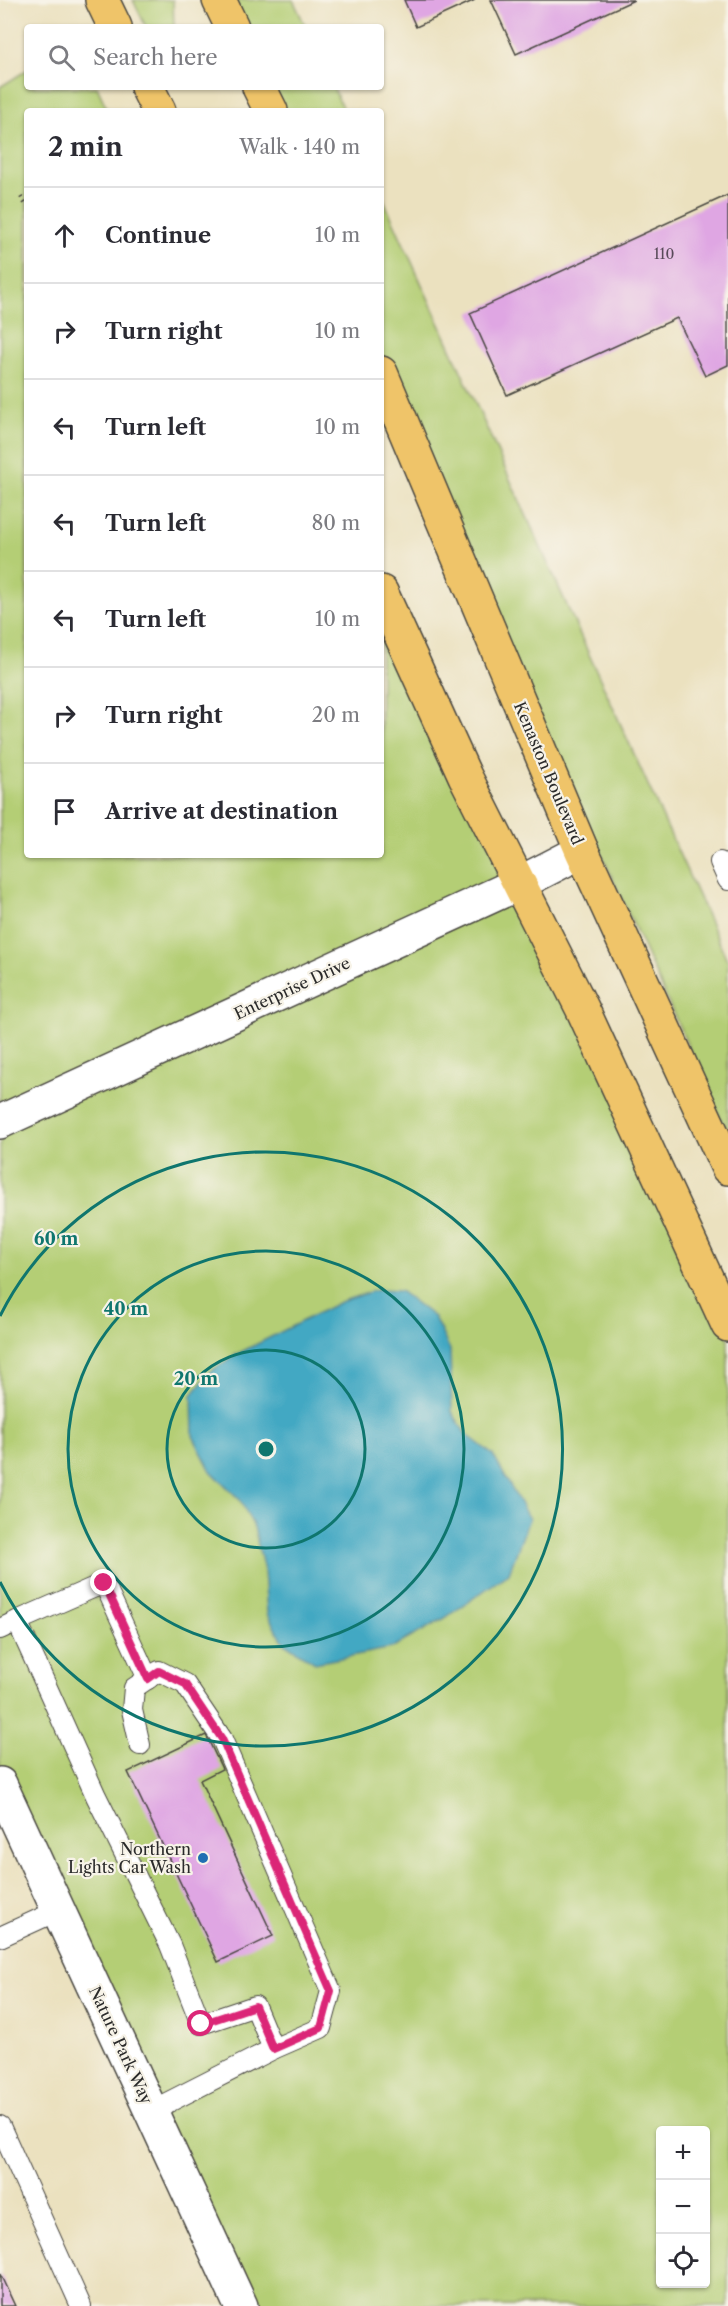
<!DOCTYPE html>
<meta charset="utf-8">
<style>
body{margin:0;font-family:"Libre Caslon Text",serif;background:#f7f7f7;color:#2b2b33}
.controls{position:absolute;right:18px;bottom:18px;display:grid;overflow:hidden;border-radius:6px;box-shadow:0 2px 4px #0004}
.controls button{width:54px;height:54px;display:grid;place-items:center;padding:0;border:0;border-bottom:2px solid #e1e1e2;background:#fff;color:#2b2b33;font:30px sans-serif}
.stop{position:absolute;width:18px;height:18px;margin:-14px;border:4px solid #db2777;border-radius:50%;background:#fff}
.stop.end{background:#db2777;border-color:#fff;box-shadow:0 2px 6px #0008}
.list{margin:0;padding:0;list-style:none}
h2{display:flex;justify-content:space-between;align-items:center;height:78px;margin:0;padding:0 24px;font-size:26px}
h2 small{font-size:20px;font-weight:400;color:#7c7c81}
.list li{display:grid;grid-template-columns:39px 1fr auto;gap:18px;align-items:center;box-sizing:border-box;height:96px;padding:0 24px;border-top:2px solid #e1e1e2}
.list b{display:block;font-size:22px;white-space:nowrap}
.list em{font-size:20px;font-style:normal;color:#7c7c81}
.icon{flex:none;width:33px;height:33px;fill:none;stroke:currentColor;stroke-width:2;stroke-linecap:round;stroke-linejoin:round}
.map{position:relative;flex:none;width:728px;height:2306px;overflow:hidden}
.search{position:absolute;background:#fff;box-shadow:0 2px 4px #0004;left:24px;top:24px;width:360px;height:66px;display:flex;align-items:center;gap:15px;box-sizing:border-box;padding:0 21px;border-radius:6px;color:#7c7c81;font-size:22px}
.panel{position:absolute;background:#fff;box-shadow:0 2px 4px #0004;left:24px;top:108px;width:360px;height:750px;border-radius:6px}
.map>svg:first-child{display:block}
.green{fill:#b4ce74;stroke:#707c50;stroke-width:1.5;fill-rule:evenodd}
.water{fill:#43a8c3;stroke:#376a77;stroke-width:1.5}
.building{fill:#dfa6e3}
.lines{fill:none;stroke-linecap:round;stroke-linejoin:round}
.service-casing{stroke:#484641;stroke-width:22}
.minor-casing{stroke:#484641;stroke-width:36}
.primary-casing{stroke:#484641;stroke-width:36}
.path{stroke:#484641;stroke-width:4;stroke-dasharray:1.5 4.5;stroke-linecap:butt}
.service{stroke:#fff;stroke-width:20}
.minor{stroke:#fff;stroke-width:33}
.primary{stroke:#efc469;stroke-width:33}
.route{stroke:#db2777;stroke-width:8}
.ring{fill:none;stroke:#0f766e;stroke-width:3}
.poi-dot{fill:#1f6fb2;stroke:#f7f3e8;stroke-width:2}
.labels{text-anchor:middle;stroke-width:4.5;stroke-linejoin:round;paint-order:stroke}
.number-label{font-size:14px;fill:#584a59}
.street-label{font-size:16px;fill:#2b2b2b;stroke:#f7f3e8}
.poi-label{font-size:16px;fill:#2b2b2b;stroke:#f7f3e8;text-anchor:end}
.centre{fill:#0f766e;stroke:#f7f3e8;stroke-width:3}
.ring-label{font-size:18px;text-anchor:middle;font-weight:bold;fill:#0f766e;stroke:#f7f3e8;stroke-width:4.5;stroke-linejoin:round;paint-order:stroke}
</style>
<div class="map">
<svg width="728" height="2306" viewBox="0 0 728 2306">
<rect width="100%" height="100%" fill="#f7f3e8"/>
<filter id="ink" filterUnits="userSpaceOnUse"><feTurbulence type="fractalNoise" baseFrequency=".0167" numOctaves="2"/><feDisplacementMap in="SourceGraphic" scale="12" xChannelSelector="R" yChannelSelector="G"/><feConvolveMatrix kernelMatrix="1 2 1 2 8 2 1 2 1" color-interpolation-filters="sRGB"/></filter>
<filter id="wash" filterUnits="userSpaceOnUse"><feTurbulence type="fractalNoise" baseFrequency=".008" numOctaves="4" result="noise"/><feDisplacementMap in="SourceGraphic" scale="24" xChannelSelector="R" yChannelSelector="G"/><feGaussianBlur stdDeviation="1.35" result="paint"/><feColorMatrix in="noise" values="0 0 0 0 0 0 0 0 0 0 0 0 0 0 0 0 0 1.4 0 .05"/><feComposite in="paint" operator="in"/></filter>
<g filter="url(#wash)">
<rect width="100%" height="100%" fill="#ebe1bf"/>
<g class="green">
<path d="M133 0H173L174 27H146Z"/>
<path d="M219 0H293L306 27H232Z"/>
<path d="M27 70V87H97L108 111H27V855H381V624L728 1325V2306H241L0 1784V87ZM660 2130H706V2284H660Z"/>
<path d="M259 87H333L344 111H271Z"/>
<path d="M381 194 728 962V1135L381 364Z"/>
</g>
<path class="water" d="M376 1290 400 1291 434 1317 450 1350 452 1412 465 1433 493 1455 529 1519 509 1573 445 1618 392 1648 315 1663 284 1643 267 1614 264 1571 254 1527 240 1500 211 1471 193 1436 192 1395 210 1372 237 1354 340 1302Z"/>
<g id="blocks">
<g class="building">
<path d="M404 0H475L416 27Z"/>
<path d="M491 0H634L516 54Z"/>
<path d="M728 195V365L705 376 677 318 507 395 470 313Z"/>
<path d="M206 1735 222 1769 200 1780 273 1936 218 1962 128 1772Z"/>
<path d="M0 2274 15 2306H0Z"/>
</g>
</g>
</g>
<g filter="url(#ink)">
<use href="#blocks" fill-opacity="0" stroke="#484641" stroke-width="1.5"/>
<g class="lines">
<g class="service-casing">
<g id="service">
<path d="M720 862 728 880"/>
<path d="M17 1621 104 1583 148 1679"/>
<path d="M0 1629 17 1621 96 1796 170 1945 201 2024 255 2006 273 2049 151 2111"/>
<path d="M140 1745 132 1710 134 1688 159 1671 185 1684 222 1739 331 1991 321 2028 273 2049"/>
<path d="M0 1937 59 1910"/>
<path d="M0 2126 81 2306"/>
</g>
</g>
<g class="minor-casing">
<g id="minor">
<path d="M0 1122 520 883 582 851"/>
<path d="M0 1784 241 2306"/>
</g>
</g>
<g class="primary-casing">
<g id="primary">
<path d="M102 0 115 27"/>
<path d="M219 0 232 27"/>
<path d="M147 87 159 111"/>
<path d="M259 87 271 111"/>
<path d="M381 373 582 851 728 1168"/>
<path d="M381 592 465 776 582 1008 728 1325"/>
</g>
</g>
<path class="path" d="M21 197 27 207"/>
<use href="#service" class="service"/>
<use href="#minor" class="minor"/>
<use href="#primary" class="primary"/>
</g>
</g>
<g class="lines" filter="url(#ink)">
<path class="route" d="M104 1583 148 1679 159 1671 185 1684 222 1739 331 1991 321 2028 273 2049 255 2006 201 2024"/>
</g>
<g class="ring">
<circle cx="266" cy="1449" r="99"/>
<circle cx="266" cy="1449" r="198"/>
<path d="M0 1316A297 297 0 1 1 0 1582"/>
</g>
<circle class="poi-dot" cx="203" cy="1858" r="6"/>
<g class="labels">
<g class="number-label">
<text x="664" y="259">110</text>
</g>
<g class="street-label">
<text transform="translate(549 773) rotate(67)" y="6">Kenaston Boulevard</text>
<text transform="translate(292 988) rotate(-25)" y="6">Enterprise Drive</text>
<text transform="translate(121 2045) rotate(65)" y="6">Nature Park Way</text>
</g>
<g class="poi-label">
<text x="191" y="1855">Northern<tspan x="191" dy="18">Lights Car Wash</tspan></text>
</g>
</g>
<circle cx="266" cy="1449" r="9" class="centre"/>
<g class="ring-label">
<text x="56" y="1245">60 m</text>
<text x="126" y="1315">40 m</text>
<text x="196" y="1385">20 m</text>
</g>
</svg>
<div class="controls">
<button>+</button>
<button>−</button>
<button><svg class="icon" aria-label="locate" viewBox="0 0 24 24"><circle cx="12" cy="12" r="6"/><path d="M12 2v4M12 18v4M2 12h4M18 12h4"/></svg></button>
</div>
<div class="stop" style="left:201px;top:2024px"></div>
<div class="stop end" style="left:104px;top:1583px"></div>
<div class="search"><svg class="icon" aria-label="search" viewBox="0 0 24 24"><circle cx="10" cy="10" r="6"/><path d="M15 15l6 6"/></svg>Search here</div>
<section class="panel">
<h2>2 min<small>Walk · 140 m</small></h2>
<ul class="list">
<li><svg class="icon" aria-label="ahead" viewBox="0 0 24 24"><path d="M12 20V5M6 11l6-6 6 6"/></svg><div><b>Continue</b></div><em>10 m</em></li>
<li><svg class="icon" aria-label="right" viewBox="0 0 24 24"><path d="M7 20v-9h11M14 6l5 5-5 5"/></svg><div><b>Turn right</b></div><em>10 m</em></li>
<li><svg class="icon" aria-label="left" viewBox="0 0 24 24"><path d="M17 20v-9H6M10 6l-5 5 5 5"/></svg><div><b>Turn left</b></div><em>10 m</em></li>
<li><svg class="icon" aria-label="left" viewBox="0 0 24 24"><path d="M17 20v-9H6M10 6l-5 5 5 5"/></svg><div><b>Turn left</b></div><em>80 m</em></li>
<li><svg class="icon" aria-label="left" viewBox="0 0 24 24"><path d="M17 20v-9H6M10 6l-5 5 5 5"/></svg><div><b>Turn left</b></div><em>10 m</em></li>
<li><svg class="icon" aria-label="right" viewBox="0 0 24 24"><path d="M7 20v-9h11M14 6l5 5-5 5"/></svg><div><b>Turn right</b></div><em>20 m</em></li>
<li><svg class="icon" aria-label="arrive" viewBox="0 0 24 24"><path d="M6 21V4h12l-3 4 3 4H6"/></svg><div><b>Arrive at destination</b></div></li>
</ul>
</section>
</div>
